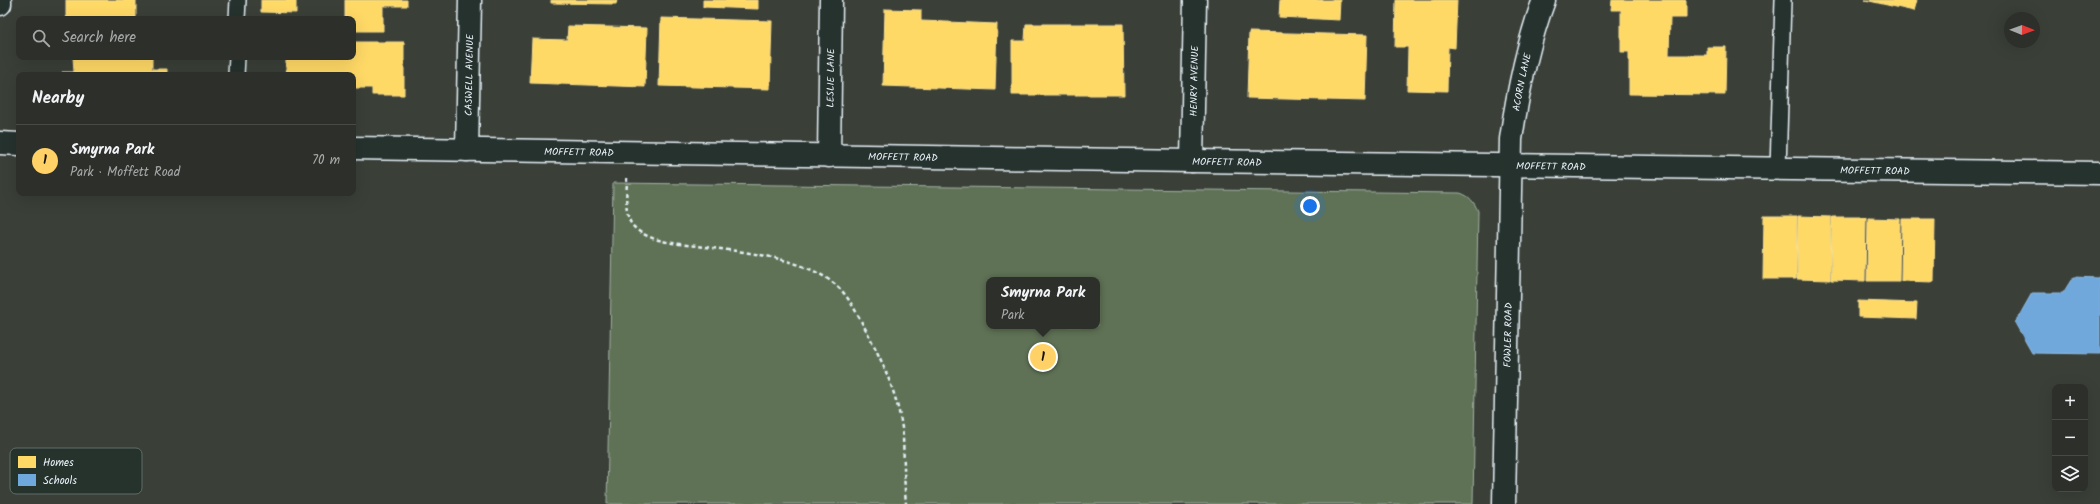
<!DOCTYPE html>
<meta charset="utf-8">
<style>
body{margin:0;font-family:Kalam,sans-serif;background:#383b36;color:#f1f3f6}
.controls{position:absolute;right:12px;bottom:12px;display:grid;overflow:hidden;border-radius:8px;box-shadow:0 4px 16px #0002}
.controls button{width:36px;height:36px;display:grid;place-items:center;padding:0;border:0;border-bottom:1px solid #484a47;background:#2c2f2a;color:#f1f3f6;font:20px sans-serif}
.compass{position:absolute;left:2004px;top:12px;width:36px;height:36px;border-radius:50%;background:#2c2f2a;box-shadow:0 4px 16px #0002;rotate:91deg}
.you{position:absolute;left:1310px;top:206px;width:14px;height:14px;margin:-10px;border:3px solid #fff;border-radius:50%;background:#1a73e8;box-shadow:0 0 0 6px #1a73e833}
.badge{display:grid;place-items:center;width:26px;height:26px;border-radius:50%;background:#ffd166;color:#111;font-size:13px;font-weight:700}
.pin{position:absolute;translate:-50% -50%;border:2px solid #fff;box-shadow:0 1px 4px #0006}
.popup{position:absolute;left:986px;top:277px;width:114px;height:52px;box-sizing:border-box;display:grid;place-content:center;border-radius:8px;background:#2c2f2a;filter:drop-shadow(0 1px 3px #0005);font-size:13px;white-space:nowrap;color:#a6a9a8}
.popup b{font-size:15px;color:#f1f3f6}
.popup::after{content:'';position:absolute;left:50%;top:100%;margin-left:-8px;border:8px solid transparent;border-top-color:#2c2f2a}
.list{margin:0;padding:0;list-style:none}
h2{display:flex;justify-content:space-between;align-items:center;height:52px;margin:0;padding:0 16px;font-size:17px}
h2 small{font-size:13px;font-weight:400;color:#a6a9a8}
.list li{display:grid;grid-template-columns:26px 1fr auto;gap:12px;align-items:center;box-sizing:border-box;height:72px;padding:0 16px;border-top:1px solid #484a47}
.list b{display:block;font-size:15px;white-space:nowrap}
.list p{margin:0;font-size:13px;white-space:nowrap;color:#a6a9a8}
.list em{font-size:13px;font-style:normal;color:#a6a9a8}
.icon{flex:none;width:22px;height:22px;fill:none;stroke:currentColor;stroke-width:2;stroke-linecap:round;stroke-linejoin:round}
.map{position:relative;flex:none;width:2100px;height:504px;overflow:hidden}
.search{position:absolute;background:#2c2f2a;box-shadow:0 4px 16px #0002;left:16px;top:16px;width:340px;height:44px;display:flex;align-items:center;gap:10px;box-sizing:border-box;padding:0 14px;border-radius:8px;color:#a6a9a8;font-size:15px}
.panel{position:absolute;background:#2c2f2a;box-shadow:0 4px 16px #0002;left:16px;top:72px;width:340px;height:124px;border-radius:8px}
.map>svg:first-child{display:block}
.green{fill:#5e7255;stroke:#a3b2a6;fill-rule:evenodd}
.homes{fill:#ffd966;stroke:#f8e092}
.schools{fill:#6fa8dc;stroke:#93bee4}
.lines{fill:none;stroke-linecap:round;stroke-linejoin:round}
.service-casing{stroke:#e8f1f8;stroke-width:18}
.minor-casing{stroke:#e8f1f8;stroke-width:25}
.path{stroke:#e8f1f8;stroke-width:2.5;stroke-dasharray:4 3;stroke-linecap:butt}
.service{stroke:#26332d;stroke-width:15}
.minor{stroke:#26332d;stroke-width:22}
.labels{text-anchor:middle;stroke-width:4;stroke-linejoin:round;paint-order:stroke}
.street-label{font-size:10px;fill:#e8f1f8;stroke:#26332d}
.key{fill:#26332d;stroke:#606c6a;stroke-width:1}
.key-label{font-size:11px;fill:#e8f1f8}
</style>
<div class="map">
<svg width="2100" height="504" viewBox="0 0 2100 504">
<rect width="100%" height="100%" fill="#3a3f38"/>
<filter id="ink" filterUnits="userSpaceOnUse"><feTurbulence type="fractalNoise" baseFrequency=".025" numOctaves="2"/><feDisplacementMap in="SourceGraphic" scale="8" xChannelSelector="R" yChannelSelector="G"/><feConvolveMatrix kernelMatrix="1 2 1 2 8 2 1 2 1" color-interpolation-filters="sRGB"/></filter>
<g filter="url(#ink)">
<path class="green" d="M613 183 1460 193C1470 196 1474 202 1478 211L1473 504H607ZM989 280H1097V326H989Z"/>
<g class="homes">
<rect x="66" y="0" width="70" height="19"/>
<path d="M261 0H296V13L261 12Z"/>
<path d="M345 0H407V6H383V31H353V19H345Z"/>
<path d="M551 0H617L616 4 551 3Z"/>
<path d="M703 0H758V9L703 7Z"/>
<path d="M1280 0H1340L1339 20 1279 17Z"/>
<path d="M1396 0H1457L1455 48 1448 47 1447 91 1407 90 1408 47H1395Z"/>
<path d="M1612 0H1686V18H1670L1669 55H1707V47H1726L1725 95 1629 94V52H1621V10H1611Z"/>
<path d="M1865 0H1917L1914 11Z"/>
<path d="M885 9 921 10V21L997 24 995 90 883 86Z"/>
<path d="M661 18 772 21 770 89 659 86Z"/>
<path d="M1026 24H1123L1124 95H1012V41H1025Z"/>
<path d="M568 26 647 28 645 87 530 83 532 39 567 40Z"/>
<path d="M1249 32 1367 35 1365 101 1247 98Z"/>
<path d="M353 42H404V95H372V88H353V75H286V57H353Z"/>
<path d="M73 57H152V69H167V75H62V72H74Z"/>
<path d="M1764 216H1797L1796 279H1763Z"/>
<path d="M1798 216 1831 217 1830 280 1797 279Z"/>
<path d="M1832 217H1866L1865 281 1831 280Z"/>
<path d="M1868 218 1900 219 1899 281H1867Z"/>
<path d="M1902 219H1935L1934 282 1901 281Z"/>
<path d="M1858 301 1917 303 1916 319 1858 317Z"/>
</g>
<path class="schools" d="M2100 273V354L2032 353 2015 323 2032 293H2063L2073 277 2098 278Z"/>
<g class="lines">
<g class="service-casing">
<g id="service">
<path d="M237 19 238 0"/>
<path d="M236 75 237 57"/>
<path d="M1778 169 1783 0"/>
</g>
</g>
<g class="minor-casing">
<g id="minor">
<path d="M0 4V0"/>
<path d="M0 143 19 144"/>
<path id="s1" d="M353 148 1192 161 2100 173"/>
<path id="s2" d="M467 150 470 0"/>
<path id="s3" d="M829 156 831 0"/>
<path id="s4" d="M1192 161 1195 0"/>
<path id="s5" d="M1504 504 1511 139C1518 91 1527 45 1544 0"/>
</g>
</g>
<path class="path" d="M627 178C627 192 623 216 634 227 649 242 678 244 697 246 741 252 807 256 840 289 851 300 858 316 866 330 883 362 900 400 903 437 904 460 904 482 906 504"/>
<use href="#service" class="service"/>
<use href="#minor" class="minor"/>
</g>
</g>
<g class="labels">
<g class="street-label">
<text dy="4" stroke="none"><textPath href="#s2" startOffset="75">CASWELL AVENUE</textPath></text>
<text dy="4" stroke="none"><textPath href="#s3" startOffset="78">LESLIE LANE</textPath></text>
<text dy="4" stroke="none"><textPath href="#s4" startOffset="80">HENRY AVENUE</textPath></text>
<text dy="4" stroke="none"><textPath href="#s5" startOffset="423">ACORN LANE</textPath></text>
<text dy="4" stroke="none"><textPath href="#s1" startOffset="226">MOFFETT ROAD</textPath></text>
<text dy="4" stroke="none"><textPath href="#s1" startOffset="550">MOFFETT ROAD</textPath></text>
<text dy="4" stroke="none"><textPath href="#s1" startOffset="874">MOFFETT ROAD</textPath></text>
<text dy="4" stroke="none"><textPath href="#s1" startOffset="1198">MOFFETT ROAD</textPath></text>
<text dy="4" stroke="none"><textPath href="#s1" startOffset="1522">MOFFETT ROAD</textPath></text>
<text dy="4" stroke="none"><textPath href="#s5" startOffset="169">FOWLER ROAD</textPath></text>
</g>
</g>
<rect x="10" y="448" width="132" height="46" rx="6" class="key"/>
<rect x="18" y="456" width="18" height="12" fill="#ffd966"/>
<rect x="18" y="474" width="18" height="12" fill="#6fa8dc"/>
<g class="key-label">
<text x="43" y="466">Homes</text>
<text x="43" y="484">Schools</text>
</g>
</svg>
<div class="controls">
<button>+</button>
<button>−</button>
<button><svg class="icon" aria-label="layers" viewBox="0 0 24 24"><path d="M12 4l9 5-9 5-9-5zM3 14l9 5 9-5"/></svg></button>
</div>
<svg class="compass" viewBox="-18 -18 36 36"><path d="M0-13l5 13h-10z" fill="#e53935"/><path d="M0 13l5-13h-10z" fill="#a6a9a8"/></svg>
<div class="you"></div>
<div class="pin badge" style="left:1043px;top:357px">1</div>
<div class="popup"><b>Smyrna Park</b>Park</div>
<div class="search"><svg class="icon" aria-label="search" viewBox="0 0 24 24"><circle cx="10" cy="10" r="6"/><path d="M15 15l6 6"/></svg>Search here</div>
<section class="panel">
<h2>Nearby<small></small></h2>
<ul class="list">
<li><span class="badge">1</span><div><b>Smyrna Park</b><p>Park · Moffett Road</p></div><em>70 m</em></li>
</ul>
</section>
</div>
